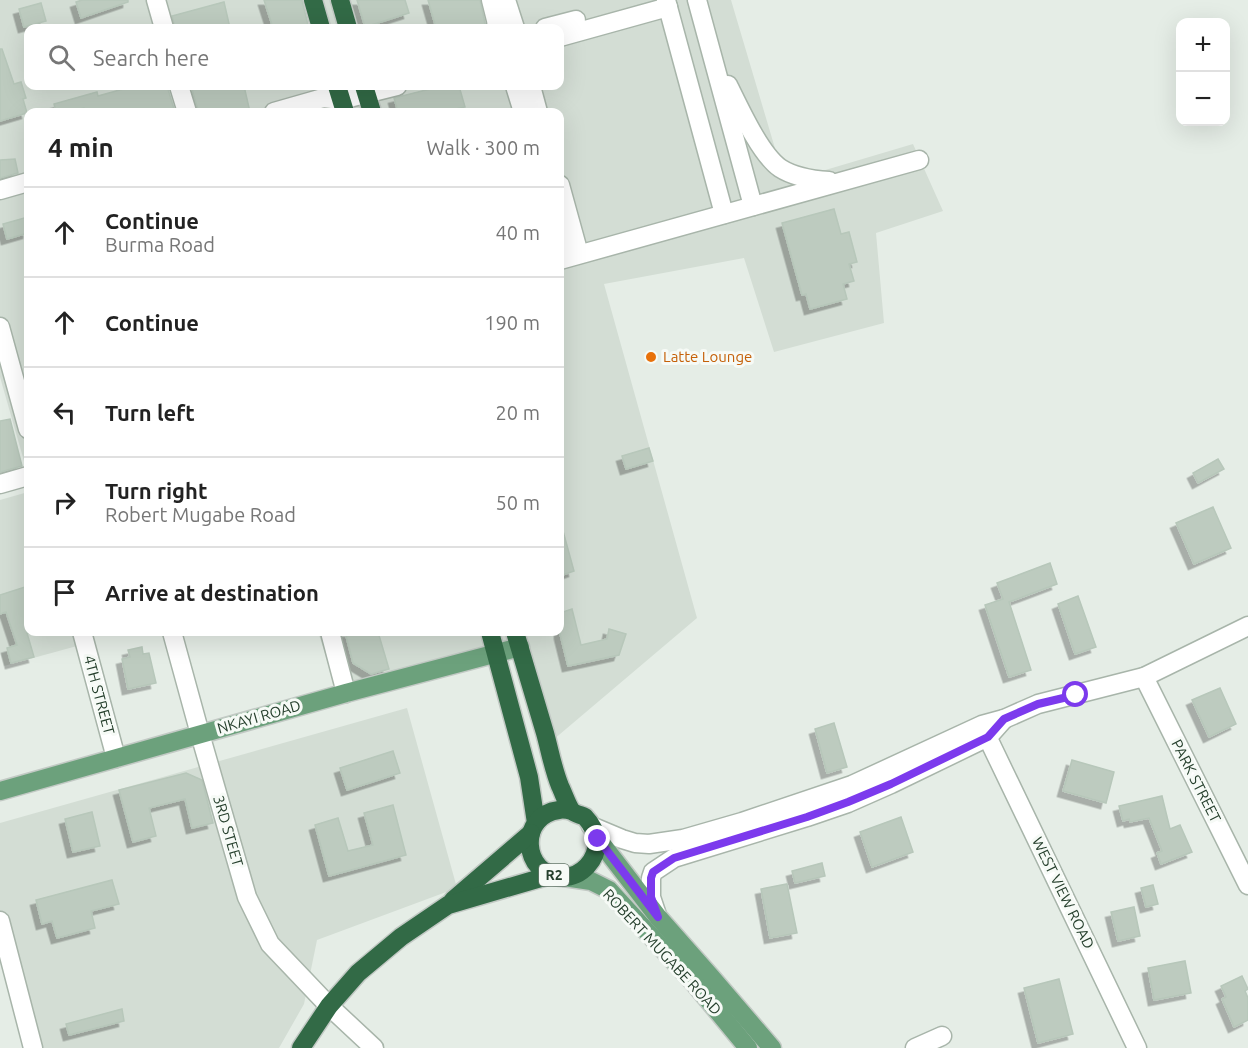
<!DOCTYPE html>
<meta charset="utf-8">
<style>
body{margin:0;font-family:Ubuntu,sans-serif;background:#f6f6f6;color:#222}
.controls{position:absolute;right:18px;top:18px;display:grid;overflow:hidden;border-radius:12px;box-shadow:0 6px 24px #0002}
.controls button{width:54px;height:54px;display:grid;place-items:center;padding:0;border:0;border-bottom:2px solid #e0e0e0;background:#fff;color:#222;font:30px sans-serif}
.stop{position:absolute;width:18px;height:18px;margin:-14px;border:4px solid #7c3aed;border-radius:50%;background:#fff}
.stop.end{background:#7c3aed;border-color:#fff;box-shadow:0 2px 6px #0008}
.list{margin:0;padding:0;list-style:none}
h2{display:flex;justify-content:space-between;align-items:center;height:78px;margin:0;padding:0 24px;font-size:26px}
h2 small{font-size:20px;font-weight:400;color:#767676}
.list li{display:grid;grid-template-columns:39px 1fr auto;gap:18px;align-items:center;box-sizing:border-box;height:90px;padding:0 24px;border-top:2px solid #e0e0e0}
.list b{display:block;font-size:22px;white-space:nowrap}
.list p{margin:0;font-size:20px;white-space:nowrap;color:#767676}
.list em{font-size:20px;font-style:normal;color:#767676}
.icon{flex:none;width:33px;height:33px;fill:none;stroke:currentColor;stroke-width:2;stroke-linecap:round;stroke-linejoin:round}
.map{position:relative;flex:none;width:1248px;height:1048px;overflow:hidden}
.search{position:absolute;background:#fff;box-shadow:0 6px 24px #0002;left:24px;top:24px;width:540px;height:66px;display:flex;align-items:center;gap:15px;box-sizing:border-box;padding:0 21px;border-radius:12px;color:#767676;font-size:22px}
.panel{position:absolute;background:#fff;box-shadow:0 6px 24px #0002;left:24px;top:108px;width:540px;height:528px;border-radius:12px}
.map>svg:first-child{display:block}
.built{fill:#d3ddd4;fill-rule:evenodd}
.building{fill:#bdcbbf;stroke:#b7c7ba;stroke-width:1.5;filter:url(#shadow)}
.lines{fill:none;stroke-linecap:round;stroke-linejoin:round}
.minor-casing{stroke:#a8b5aa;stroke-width:21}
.major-casing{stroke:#c2c9c4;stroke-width:21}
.highway-casing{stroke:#c2c9c4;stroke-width:21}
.minor{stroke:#fff;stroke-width:18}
.major{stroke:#6ca17c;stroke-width:18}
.highway{stroke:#326a46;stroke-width:18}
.route{stroke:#7c3aed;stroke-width:8}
.food-dot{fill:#e8710a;stroke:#f6faf6;stroke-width:2}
.labels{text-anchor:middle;stroke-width:6;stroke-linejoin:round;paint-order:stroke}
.shield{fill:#f6faf6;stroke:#647769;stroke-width:1.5}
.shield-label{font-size:14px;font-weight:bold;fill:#253f2c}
.food-label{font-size:15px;fill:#c56008;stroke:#f6faf6;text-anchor:start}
.street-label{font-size:15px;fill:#253f2c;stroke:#f6faf6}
</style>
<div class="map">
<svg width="1248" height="1048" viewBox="0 0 1248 1048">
<defs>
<filter id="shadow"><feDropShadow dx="-5.5" dy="5.5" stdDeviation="0" flood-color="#0004"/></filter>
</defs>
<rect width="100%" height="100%" fill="#e5ede6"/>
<g class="built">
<path d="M0 0H731L785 182 913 144 943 211 876 233 884 323 774 352 744 258 604 284 697 618 553 740 527 636 338 694 318 632H560V112H28V475L0 377ZM28 28H560V86H28Z"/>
<path d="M28 492V632H73L77 646 4 666 0 652V500Z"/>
<path d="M407 708 457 888 317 940 304 1004 279 1048H34L0 937V823Z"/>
</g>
<g class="building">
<path d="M82 0H128V2L81 18 76 2Z"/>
<path d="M264 0H302L308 25 297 28H273Z"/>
<path d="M357 0H405L409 13 365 27Z"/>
<path d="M428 0H480L486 28H436Z"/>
<path d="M224 2 230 28H175L172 16Z"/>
<path d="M41 3 46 21 24 27 19 9Z"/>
<path d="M0 49H2L14 84 21 82 26 98 23 99 27 113 0 121Z"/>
<path d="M134 86H167L175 112H86L84 108 66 112H56L54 104 97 92 98 96Z"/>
<path d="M191 86H244L250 112H202L198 110Z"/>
<path d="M442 86H459L465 107 443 112H398L394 98Z"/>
<path d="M15 159 18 173 0 178V160Z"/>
<path d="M834 209 841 234 849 232 857 262 849 264 854 281 843 284 847 299 810 309 806 294 802 295 782 223Z"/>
<path d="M28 217V233L7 239 3 224Z"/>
<path d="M10 419 22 466 0 472V421Z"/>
<path d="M649 448 653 461 626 469 622 456Z"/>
<path d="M1218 459 1224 469 1198 483 1193 473Z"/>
<path d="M1213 507 1231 548 1194 564 1176 523Z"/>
<path d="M563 531 574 571 560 576V532Z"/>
<path d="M1050 563 1057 584 1009 602 1031 670 1009 677 985 605 1003 599 997 583Z"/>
<path d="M28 586V633H27L34 657 11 663 7 648 17 645 6 612 0 614V595Z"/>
<path d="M1078 596 1096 647 1075 654 1058 604Z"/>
<path d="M572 609 581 645 607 639 609 629 626 634 619 655 568 666 560 634V613Z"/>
<path d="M345 632H378L389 669 371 674 353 663Z"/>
<path d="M142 647 143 654 149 653 156 683 128 689 122 659 130 657 128 650Z"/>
<path d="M1220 688 1236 724 1209 737 1192 700Z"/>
<path d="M834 723 847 767 827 773 815 729Z"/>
<path d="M393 751 400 773 347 790 340 768Z"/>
<path d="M1072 760 1114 772 1106 803 1063 791Z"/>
<path d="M186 773 202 780 213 823 192 828 185 799 149 808 156 836 133 842 119 790Z"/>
<path d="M1162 796 1170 829 1180 825 1192 852 1161 864 1157 853 1162 851 1149 818 1130 822 1129 819 1123 821 1119 806Z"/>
<path d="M393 805 406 855 329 876 315 825 338 818 348 851 373 845 364 813Z"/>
<path d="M92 812 100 846 73 852 65 819Z"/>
<path d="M901 817 913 852 872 867 860 832Z"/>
<path d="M822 863 825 876 795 883 792 871Z"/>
<path d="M112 880 119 904 91 911 95 928 57 938 52 921 42 924 36 900Z"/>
<path d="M787 884 797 933 770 938 761 889Z"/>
<path d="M1153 885 1158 904 1146 907 1141 888Z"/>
<path d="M1134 907 1140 936 1118 941 1111 912Z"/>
<path d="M1185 961 1191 993 1154 1000 1148 968Z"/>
<path d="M1242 976 1248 989 1245 991 1248 998V1020L1234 1027 1222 999 1226 997 1221 986Z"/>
<path d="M1059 979 1073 1034 1038 1043 1024 988Z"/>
<path d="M122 1009 124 1021 69 1035 66 1024Z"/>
</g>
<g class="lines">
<g class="minor-casing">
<g id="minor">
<path d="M156 0 164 28"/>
<path d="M491 0 496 20 497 28"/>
<path d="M506 0 515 28"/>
<path d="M666 0 724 214"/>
<path d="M697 0 753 206"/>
<path d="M545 28 576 20"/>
<path d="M560 37 668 7"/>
<path d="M728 85C739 107 760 154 780 168 794 177 813 180 829 181"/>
<path d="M179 86 187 112"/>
<path d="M515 86 523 112"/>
<path d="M531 86 538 112"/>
<path d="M323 98 341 100 397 86"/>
<path d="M274 112 323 98 331 91"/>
<path d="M560 185 579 254"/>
<path d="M0 190 28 182"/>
<path d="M560 240 565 258"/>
<path d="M560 260 919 160"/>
<path d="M0 327 28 429"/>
<path d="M0 484 28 476"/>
<path d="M82 632 116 758"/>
<path d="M172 632 200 734 247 897 270 944 329 1006 374 1048"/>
<path d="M330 632 346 693"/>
<path d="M1144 677 1248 885"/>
<path d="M983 728 1137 1048"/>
<path d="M591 826 622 839 635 843 649 844 683 839 742 822 852 785 982 725 1004 719 1038 704 1144 677 1248 626"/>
<path d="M657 915 651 897V878L653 872 674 858 807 817 848 803 891 784 988 737 1004 719"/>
<path d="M0 921 33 1048"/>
<path d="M915 1048 942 1036"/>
</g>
</g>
<g class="major-casing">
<g id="major">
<path d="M0 791 346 693 520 647"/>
<path d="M598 839 658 917 711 977 772 1048"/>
<path d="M564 877 591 881 609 890 696 985 748 1048"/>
</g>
</g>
<g class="highway-casing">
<g id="highway">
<path d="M313 0 321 28"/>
<path d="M340 0 348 28"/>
<path d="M337 86 345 112"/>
<path d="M364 86 372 112"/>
<path d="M490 632 529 777 536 823"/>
<path d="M515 632C525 666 535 699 545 733 550 751 553 769 560 786 563 792 568 807 572 811 575 814 581 815 585 817 590 822 597 834 597 841 597 860 582 877 563 877 521 876 518 815 559 810 563 809 568 810 572 811"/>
<path d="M453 900 531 833"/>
<path d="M301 1048 329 1006 358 973 401 937 448 905 551 875"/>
</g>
</g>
<use href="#minor" class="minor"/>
<use href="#major" class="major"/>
<use href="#highway" class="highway"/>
</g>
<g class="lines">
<path class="route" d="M598 839 658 917 651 897V878L653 872 674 858 807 817 848 802 891 784 988 737 1004 719 1038 704 1076 695"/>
</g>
<circle class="food-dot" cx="651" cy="357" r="6"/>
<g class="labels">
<rect class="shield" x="539" y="864" width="30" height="22" rx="4.5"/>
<g class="shield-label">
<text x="554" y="880">R2</text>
</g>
<g class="food-label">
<text x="663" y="362">Latte Lounge</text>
</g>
<g class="street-label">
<text transform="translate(99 695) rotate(75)" y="5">4TH STREET</text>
<text transform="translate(259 717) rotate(-16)" y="5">NKAYI ROAD</text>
<text transform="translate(1196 781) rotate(63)" y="5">PARK STREET</text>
<text transform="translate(228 831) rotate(74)" y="5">3RD STEET</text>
<text transform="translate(1063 893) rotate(64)" y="5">WEST VIEW ROAD</text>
<text transform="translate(662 952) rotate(47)" y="5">ROBERT MUGABE ROAD</text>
</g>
</g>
</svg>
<div class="controls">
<button>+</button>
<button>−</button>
</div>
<div class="stop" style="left:1076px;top:695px"></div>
<div class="stop end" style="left:598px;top:839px"></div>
<div class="search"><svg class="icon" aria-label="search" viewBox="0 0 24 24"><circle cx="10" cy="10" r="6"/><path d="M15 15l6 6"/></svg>Search here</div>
<section class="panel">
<h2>4 min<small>Walk · 300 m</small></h2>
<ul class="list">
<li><svg class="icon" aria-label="ahead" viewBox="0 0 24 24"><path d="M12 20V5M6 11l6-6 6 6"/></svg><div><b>Continue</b><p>Burma Road</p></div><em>40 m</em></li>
<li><svg class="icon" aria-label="ahead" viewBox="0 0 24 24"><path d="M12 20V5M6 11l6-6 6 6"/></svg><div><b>Continue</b></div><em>190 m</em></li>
<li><svg class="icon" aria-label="left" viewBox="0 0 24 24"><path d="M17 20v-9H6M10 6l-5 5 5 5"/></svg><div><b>Turn left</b></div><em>20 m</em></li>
<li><svg class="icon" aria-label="right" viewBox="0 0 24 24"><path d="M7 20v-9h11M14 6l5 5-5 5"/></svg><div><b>Turn right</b><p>Robert Mugabe Road</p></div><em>50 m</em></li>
<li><svg class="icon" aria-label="arrive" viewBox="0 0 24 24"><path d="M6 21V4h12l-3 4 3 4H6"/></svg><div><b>Arrive at destination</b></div></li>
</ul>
</section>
</div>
